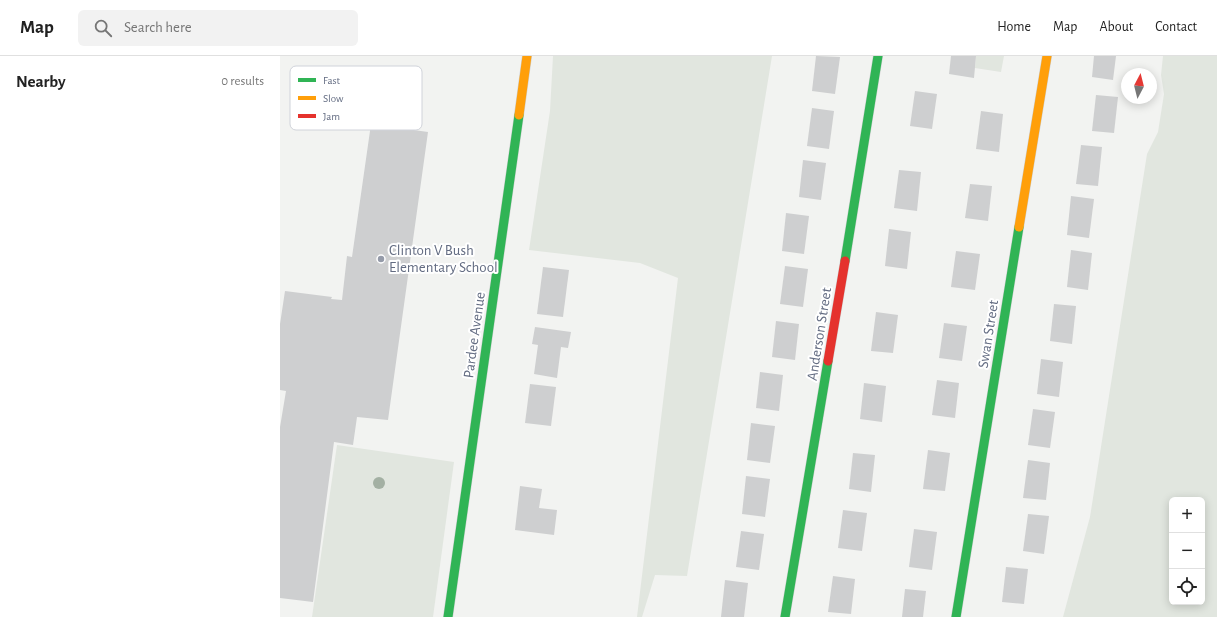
<!DOCTYPE html>
<meta charset="utf-8">
<style>
body{margin:0;font-family:"Alegreya Sans",sans-serif;background:#f2f2f2;color:#222}
.controls{position:absolute;right:12px;bottom:12px;display:grid;overflow:hidden;border-radius:6px;box-shadow:0 2px 10px #0003}
.controls button{width:36px;height:36px;display:grid;place-items:center;padding:0;border:0;border-bottom:1px solid #e0e0e0;background:#fff;color:#222;font:20px sans-serif}
.compass{position:absolute;left:841px;top:12px;width:36px;height:36px;border-radius:50%;background:#fff;box-shadow:0 2px 10px #0003;rotate:7deg}
.list{margin:0;padding:0;list-style:none}
h2{display:flex;justify-content:space-between;align-items:center;height:52px;margin:0;padding:0 16px;font-size:17px}
h2 small{font-size:13px;font-weight:400;color:#767676}
.icon{flex:none;width:22px;height:22px;fill:none;stroke:currentColor;stroke-width:2;stroke-linecap:round;stroke-linejoin:round}
.map{position:relative;flex:none;width:937px;height:561px;overflow:hidden}
header{display:flex;align-items:center;gap:24px;box-sizing:border-box;height:56px;padding:0 20px;background:#fff;border-bottom:1px solid #e0e0e0}
header strong{font-size:19px}
nav{display:flex;gap:22px;margin-inline-start:auto;font-size:14px}
.search{width:280px;height:36px;background:#f2f2f2;display:flex;align-items:center;gap:10px;box-sizing:border-box;padding:0 14px;border-radius:6px;color:#767676;font-size:15px}
main{display:flex}
aside{flex:1;background:#fff}
.map>svg:first-child{display:block}
.green{fill:#e1e6df;fill-rule:evenodd}
.building{fill:#cecfd0}
.lines{fill:none;stroke-linecap:round;stroke-linejoin:round}
.fast-casing{stroke:#cfd0d1;stroke-width:10}
.slow-casing{stroke:#cfd0d1;stroke-width:10}
.jam-casing{stroke:#cfd0d1;stroke-width:10}
.fast{stroke:#30b455;stroke-width:9}
.slow{stroke:#ff9f0a;stroke-width:9}
.jam{stroke:#e5322d;stroke-width:9}
.tree{fill:#a3b0a3}
.poi-dot{fill:#959ba9;stroke:#fff;stroke-width:1.5}
.labels{text-anchor:middle;stroke-width:4;stroke-linejoin:round;paint-order:stroke}
.poi-label{font-size:15px;fill:#636c82;stroke:#fff;text-anchor:start}
.street-label{font-size:15px;fill:#636c82;stroke:#fff}
.key{fill:#fff;stroke:#d0d3da;stroke-width:1}
.key-label{font-size:11px;fill:#636c82}
</style>
<header>
<strong>Map</strong>
<div class="search"><svg class="icon" aria-label="search" viewBox="0 0 24 24"><circle cx="10" cy="10" r="6"/><path d="M15 15l6 6"/></svg>Search here</div>
<nav><a>Home</a><a>Map</a><a>About</a><a>Contact</a></nav>
</header>
<main>
<aside>
<h2>Nearby<small>0 results</small></h2>
<ul class="list">
</ul>
</aside>
<div class="map">
<svg width="937" height="561" viewBox="0 0 937 561">
<rect width="100%" height="100%" fill="#f2f3f1"/>
<g class="green">
<path d="M273 0H492L407 520 375 519 362 561H357L398 222 360 207 249 194 270 55Z"/>
<path d="M696 0H724L721 16 695 12Z"/>
<path d="M883 0H937V561H783L810 461 867 98 878 76 884 38 881 19ZM892 444H922V546H892Z"/>
<path d="M57 389 174 406 153 561H32Z"/>
</g>
<g class="building">
<path d="M536 0 560 1 555 38 532 35Z"/>
<path d="M671 0H696L694 22 669 18Z"/>
<path d="M814 0H836L833 24 812 21Z"/>
<path d="M635 35 657 38 652 73 630 70Z"/>
<path d="M816 39 838 41 834 77 812 75Z"/>
<path d="M532 52 554 55 549 93 527 90Z"/>
<path d="M701 55 723 58 719 96 696 93Z"/>
<path d="M91 68 148 76 108 364 77 361 73 389 54 386 33 546 0 542V371L6 335 0 334V268L5 235 52 241 51 243 62 244 67 200 72 201Z"/>
<path d="M801 89 822 91 818 130 796 128Z"/>
<path d="M523 104 546 107 541 144 519 141Z"/>
<path d="M619 114 641 116 637 155 614 152Z"/>
<path d="M690 128 712 130 708 165 685 162Z"/>
<path d="M791 140 814 143 809 182 787 179Z"/>
<path d="M506 157 529 160 524 198 502 195Z"/>
<path d="M609 173 631 176 627 213 605 210Z"/>
<path d="M791 194 812 197 808 234 787 231Z"/>
<path d="M676 195 700 198 695 234 671 231Z"/>
<path d="M505 210 528 213 523 251 500 248Z"/>
<path d="M263 211 289 214 283 261 257 258Z"/>
<path d="M774 248 796 250 792 288 770 285Z"/>
<path d="M596 256 618 259 613 297 591 295Z"/>
<path d="M496 265 519 268 515 304 492 301Z"/>
<path d="M664 267 687 270 682 305 659 302Z"/>
<path d="M255 271 291 276 288 292 281 291 277 322 254 318 258 289 252 288Z"/>
<path d="M761 303 783 306 779 341 757 338Z"/>
<path d="M480 316 503 319 499 355 476 352Z"/>
<path d="M657 324 679 327 675 362 652 359Z"/>
<path d="M584 327 606 330 602 366 580 363Z"/>
<path d="M250 328 276 331 271 370 245 367Z"/>
<path d="M753 353 775 356 770 392 748 389Z"/>
<path d="M471 367 495 370 490 407 467 404Z"/>
<path d="M648 394 670 397 665 435 643 433Z"/>
<path d="M573 397 595 399 591 436 569 433Z"/>
<path d="M748 404 770 407 766 444 743 442Z"/>
<path d="M466 420 490 423 485 461 462 458Z"/>
<path d="M240 430 262 433 259 452 277 454 274 479 235 474Z"/>
<path d="M563 454 587 457 582 495 558 492Z"/>
<path d="M748 458 769 460 764 498 743 495Z"/>
<path d="M634 473 657 476 652 514 629 511Z"/>
<path d="M461 475 484 478 479 514 456 511Z"/>
<path d="M726 511 748 513 744 548 722 546Z"/>
<path d="M553 520 575 523 571 558 548 556Z"/>
<path d="M445 524 468 527 464 561H441Z"/>
<path d="M625 533 646 535 643 561H622Z"/>
</g>
<g class="lines">
<g class="fast-casing">
<g id="fast">
<path d="M565 205 598 0"/>
<path d="M168 561 239 59"/>
<path d="M505 561 548 305"/>
<path d="M676 561 739 171"/>
</g>
</g>
<g class="slow-casing">
<g id="slow">
<path d="M239 59 247 0"/>
<path d="M739 171 767 0"/>
</g>
</g>
<g class="jam-casing">
<path id="jam" d="M548 305 565 205"/>
</g>
<use href="#fast" class="fast"/>
<use href="#slow" class="slow"/>
<use href="#jam" class="jam"/>
</g>
<circle class="tree" cx="99" cy="427" r="6"/>
<circle class="poi-dot" cx="101" cy="203" r="4"/>
<g class="labels">
<g class="poi-label">
<text x="109" y="199">Clinton V Bush<tspan x="109" dy="17">Elementary School</tspan></text>
</g>
<g class="street-label">
<text transform="translate(539 278) rotate(-81)" y="5">Anderson Street</text>
<text transform="translate(708 278) rotate(-81)" y="5">Swan Street</text>
<text transform="translate(194 279) rotate(-82)" y="5">Pardee Avenue</text>
</g>
</g>
<rect x="10" y="10" width="132" height="64" rx="6" class="key"/>
<rect x="18" y="22" width="18" height="4" fill="#30b455"/>
<rect x="18" y="40" width="18" height="4" fill="#ff9f0a"/>
<rect x="18" y="58" width="18" height="4" fill="#e5322d"/>
<g class="key-label">
<text x="43" y="28">Fast</text>
<text x="43" y="46">Slow</text>
<text x="43" y="64">Jam</text>
</g>
</svg>
<div class="controls">
<button>+</button>
<button>−</button>
<button><svg class="icon" aria-label="locate" viewBox="0 0 24 24"><circle cx="12" cy="12" r="6"/><path d="M12 2v4M12 18v4M2 12h4M18 12h4"/></svg></button>
</div>
<svg class="compass" viewBox="-18 -18 36 36"><path d="M0-13l5 13h-10z" fill="#e53935"/><path d="M0 13l5-13h-10z" fill="#767676"/></svg>
</div>
</main>
